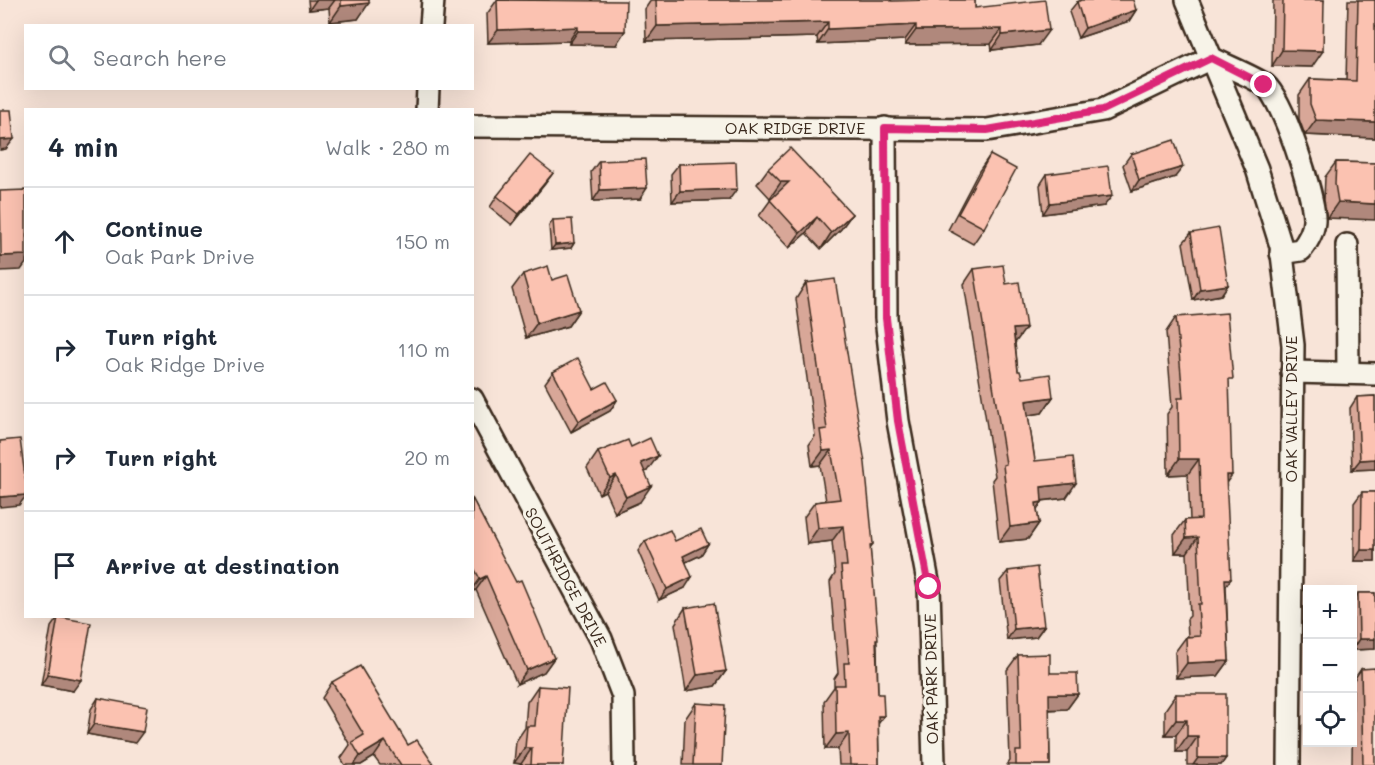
<!DOCTYPE html>
<meta charset="utf-8">
<style>
body{margin:0;font-family:Mali,sans-serif;background:#f2f2f3;color:#1f2937}
.controls{position:absolute;right:18px;bottom:18px;display:grid;overflow:hidden;border-radius:0px;box-shadow:0 6px 24px #0002}
.controls button{width:54px;height:54px;display:grid;place-items:center;padding:0;border:0;border-bottom:2px solid #e0e1e3;background:#fff;color:#1f2937;font:30px sans-serif}
.stop{position:absolute;width:18px;height:18px;margin:-14px;border:4px solid #db2777;border-radius:50%;background:#fff}
.stop.end{background:#db2777;border-color:#fff;box-shadow:0 2px 6px #0008}
.list{margin:0;padding:0;list-style:none}
h2{display:flex;justify-content:space-between;align-items:center;height:78px;margin:0;padding:0 24px;font-size:26px}
h2 small{font-size:20px;font-weight:400;color:#747a83}
.list li{display:grid;grid-template-columns:39px 1fr auto;gap:18px;align-items:center;box-sizing:border-box;height:108px;padding:0 24px;border-top:2px solid #e0e1e3}
.list b{display:block;font-size:22px;white-space:nowrap}
.list p{margin:0;font-size:20px;white-space:nowrap;color:#747a83}
.list em{font-size:20px;font-style:normal;color:#747a83}
.icon{flex:none;width:33px;height:33px;fill:none;stroke:currentColor;stroke-width:2;stroke-linecap:round;stroke-linejoin:round}
.map{position:relative;flex:none;width:1375px;height:765px;overflow:hidden}
.search{position:absolute;background:#fff;box-shadow:0 6px 24px #0002;left:24px;top:24px;width:450px;height:66px;display:flex;align-items:center;gap:15px;box-sizing:border-box;padding:0 21px;border-radius:0px;color:#747a83;font-size:22px}
.panel{position:absolute;background:#fff;box-shadow:0 6px 24px #0002;left:24px;top:108px;width:450px;height:510px;border-radius:0px}
.map>svg:first-child{display:block}
.lines{fill:none;stroke-linecap:round;stroke-linejoin:round}
.minor-casing{stroke:#3b2a1e;stroke-width:26}
.minor{stroke:#f7f3e8;stroke-width:21}
.wall{fill:#d8a798;stroke:#3b2a1e;stroke-width:1.5}
.shaded-wall{fill:#b0887c;stroke:#3b2a1e;stroke-width:1.5}
.building{fill:#fbc2b1;stroke:#3b2a1e;stroke-width:1.5}
.route{stroke:#db2777;stroke-width:8}
.labels{text-anchor:middle;stroke-width:6;stroke-linejoin:round;paint-order:stroke}
.street-label{font-size:16px;fill:#3b2a1e;stroke:#f7f3e8}
</style>
<div class="map">
<svg width="1375" height="765" viewBox="0 0 1375 765">
<rect width="100%" height="100%" fill="#f8e4d8"/>
<filter id="ink" filterUnits="userSpaceOnUse"><feTurbulence type="fractalNoise" baseFrequency=".0167" numOctaves="2"/><feDisplacementMap in="SourceGraphic" scale="12" xChannelSelector="R" yChannelSelector="G"/><feConvolveMatrix kernelMatrix="1 2 1 2 8 2 1 2 1" color-interpolation-filters="sRGB"/></filter>
<g filter="url(#ink)">
<g class="lines">
<g class="minor-casing">
<g id="minor">
<path d="M1187 0 1257 169 1281 246 1293 345 1289 765"/>
<path d="M431 26 433 0"/>
<path d="M427 110 428 88"/>
<path d="M472 126 987 130 1103 110 1211 58C1224 65 1254 77 1265 85 1283 100 1313 192 1314 217 1315 229 1308 241 1301 250L1281 253"/>
<path d="M885 128 886 318 898 421 929 587 934 765"/>
<path d="M1347 245 1348 373"/>
<path d="M1292 372 1375 374"/>
<path d="M472 399 601 639 623 696 624 765"/>
</g>
</g>
<use href="#minor" class="minor"/>
</g>
<g class="wall">
<path d="M308 0H369L358 19 330 22 329 8 309 10Z"/>
<path d="M497 0H549L616 45 569 44V41L488 43 487 14Z"/>
<path d="M651 0H891V1H918V0H975V8L1038 45 992 50 991 44 905 45V40L818 44 817 37 646 41 645 9Z"/>
<path d="M1273 0H1324L1312 67 1272 66Z"/>
<path d="M1348 0H1375V138L1305 135 1299 119V95L1310 79 1346 80Z"/>
<path d="M1077 2 1136 10 1129 21 1078 38 1069 12Z"/>
<path d="M1131 154 1175 177 1132 191 1123 165Z"/>
<path d="M990 155 984 228 973 244 948 230 979 171Z"/>
<path d="M599 161 640 199 593 201 591 172Z"/>
<path d="M1336 162 1375 163 1327 218 1324 200 1325 177Z"/>
<path d="M679 164 729 200 672 202 671 174Z"/>
<path d="M768 169 852 214 841 229 821 249 806 233 789 248 759 216 772 198H770L757 184Z"/>
<path d="M553 173 512 225 490 207 497 196Z"/>
<path d="M1047 174 1104 206 1043 214 1040 185Z"/>
<path d="M553 220 574 243 571 248 551 250 549 226Z"/>
<path d="M1191 233 1228 285 1221 295 1193 300 1183 243Z"/>
<path d="M974 269 1015 343 1018 371 1022 378 1053 397 1042 413 1028 415 1035 461 1066 498 1042 501V502L1037 510 1039 523 1028 539 999 542 992 480 995 476 964 284Z"/>
<path d="M523 274 552 280 579 310 568 326 526 338 512 289Z"/>
<path d="M806 283 873 544 870 548 877 642 879 765H839L838 749H825L824 701 834 687V679L838 673 830 582 835 574 832 541 807 544 804 517 815 502 826 501 820 465 812 466 809 445 815 436 796 299Z"/>
<path d="M1176 317 1229 383 1226 483V586L1229 661 1218 676 1176 678 1175 652 1186 637H1188L1187 619 1190 616 1187 553H1175L1174 535 1185 520H1190L1188 474 1168 475 1167 414 1172 407 1166 332Z"/>
<path d="M553 372 594 389 617 400 610 411 571 432 545 383Z"/>
<path d="M1375 396V469L1352 470 1350 408 1357 397Z"/>
<path d="M631 447 647 471 645 472 640 502 615 513 605 491 599 494 587 468 598 452Z"/>
<path d="M1362 492H1375V561H1354V503Z"/>
<path d="M472 498 554 658 544 672 517 684 476 590 472 592Z"/>
<path d="M645 541H675L708 544 701 555 686 562 685 588 659 600 638 551Z"/>
<path d="M1008 571 1044 626 1036 637 1007 640 1000 581Z"/>
<path d="M1358 593H1375V649L1353 650V602Z"/>
<path d="M685 608 726 671 715 686 686 691 675 624Z"/>
<path d="M58 617 73 691 41 685 51 627Z"/>
<path d="M1018 655 1050 673 1078 694 1067 709 1049 710 1050 765H1007L1010 761 1007 670Z"/>
<path d="M1361 669 1375 765H1352L1353 681Z"/>
<path d="M332 682 408 745 434 765H380L374 757 361 765H345L341 758 350 745 322 698Z"/>
<path d="M538 686 563 765H521V764L514 763 516 741 525 728 527 702Z"/>
<path d="M1176 694 1226 758 1221 765H1187V752H1176V735H1165V710Z"/>
<path d="M98 698 135 743 87 734 91 709Z"/>
<path d="M696 703 722 765H683L685 719Z"/>
</g>
<g class="shaded-wall">
<path d="M316 0H335L329 8 309 10Z"/>
<path d="M369 3 358 19 330 22 341 6Z"/>
<path d="M1136 10 1129 21 1078 38 1085 28Z"/>
<path d="M828 22 817 37 646 41 657 26Z"/>
<path d="M916 25 905 40 818 44 828 29Z"/>
<path d="M578 27 569 41 488 43 498 30Z"/>
<path d="M1002 29 991 44 905 45 916 30Z"/>
<path d="M1049 30 1038 45 992 50 1002 35Z"/>
<path d="M578 31H625L616 45 569 44Z"/>
<path d="M1282 50 1323 51 1312 67 1272 66Z"/>
<path d="M1316 120 1375 122V138L1305 135Z"/>
<path d="M14 139 6 149 0 150V140Z"/>
<path d="M1183 167 1175 177 1132 191 1139 180Z"/>
<path d="M553 173 545 184 512 225 519 214Z"/>
<path d="M781 182H789L778 198H770Z"/>
<path d="M647 188 640 199 593 201 600 190Z"/>
<path d="M737 189 729 200 672 202 680 191Z"/>
<path d="M1112 196 1104 206 1043 214 1050 203Z"/>
<path d="M1338 202 1375 204V220L1327 218Z"/>
<path d="M852 214 841 229 821 249 831 233Z"/>
<path d="M817 217 806 233 789 248 800 233Z"/>
<path d="M574 243 571 248 551 250 555 245Z"/>
<path d="M26 255V263L21 270 0 271V257L1 256Z"/>
<path d="M1228 285 1221 295 1193 300 1200 289Z"/>
<path d="M579 310 568 326 526 338 537 323Z"/>
<path d="M1026 328 1015 343 1013 329Z"/>
<path d="M1053 397 1042 413 1015 417 1026 401Z"/>
<path d="M617 400 610 411 571 432 579 421Z"/>
<path d="M831 450 820 465 812 466 823 451Z"/>
<path d="M658 456 647 471 631 479 641 463Z"/>
<path d="M1179 459H1199L1188 474 1168 475Z"/>
<path d="M1375 459V469L1352 470 1360 460Z"/>
<path d="M616 475 605 491 599 494 610 478Z"/>
<path d="M1226 475H1232L1221 490Z"/>
<path d="M1076 483 1066 498 1030 502 1041 487Z"/>
<path d="M651 486 640 502 615 513 626 497Z"/>
<path d="M26 495V496L19 505 0 507V497Z"/>
<path d="M1042 502 1032 518 1036 503Z"/>
<path d="M1039 523 1028 539 999 542 1010 527Z"/>
<path d="M843 526 832 541 807 544 818 528Z"/>
<path d="M1198 537 1187 553H1175L1186 538Z"/>
<path d="M708 544 701 555 675 567 683 556Z"/>
<path d="M1361 550H1375V561H1354Z"/>
<path d="M486 576 476 590 472 592V590L480 579Z"/>
<path d="M692 577 685 588 659 600 667 589Z"/>
<path d="M1225 579H1231L1220 594Z"/>
<path d="M1044 626 1036 637 1007 640 1014 629Z"/>
<path d="M1359 639H1375V649L1353 650V648Z"/>
<path d="M554 658 544 672 517 684 527 670Z"/>
<path d="M1229 661 1218 676 1176 678 1187 663Z"/>
<path d="M726 671 715 686 686 691 697 675Z"/>
<path d="M48 674 81 680 73 691 41 685Z"/>
<path d="M1049 694H1078L1067 709 1038 710Z"/>
<path d="M878 716H884L873 731Z"/>
<path d="M1176 720H1187L1176 735H1165Z"/>
<path d="M94 724 143 732 135 743 87 734Z"/>
<path d="M849 733 838 749H825L836 734Z"/>
<path d="M1187 736H1198L1187 752H1176Z"/>
<path d="M385 741 374 757 361 765H354L360 756Z"/>
<path d="M525 748H532L521 764 514 763Z"/>
<path d="M1198 758H1226L1221 765H1193Z"/>
</g>
<g class="building">
<path d="M341 0H369V3L341 6Z"/>
<path d="M497 0 626 1 625 31H578V27L498 30Z"/>
<path d="M656 0H891V1L929 0H975V8L1045 0 1049 30 1002 35V29L916 30V25L828 29V22L657 26Z"/>
<path d="M1081 0H1133L1136 10 1085 28 1077 2Z"/>
<path d="M1283 0H1324L1323 51 1282 50Z"/>
<path d="M1358 0H1375V122L1316 120 1310 104V79L1356 81Z"/>
<path d="M0 110H11L14 139 0 140Z"/>
<path d="M1174 140 1183 167 1139 180 1131 154Z"/>
<path d="M790 148 852 214 831 233 817 217 800 233 770 200 789 182H781L768 169Z"/>
<path d="M530 155 553 173 519 214 497 196Z"/>
<path d="M990 155 1016 169 984 228 958 214Z"/>
<path d="M645 159 647 188 600 190 599 161Z"/>
<path d="M736 162 737 189 680 191 679 164Z"/>
<path d="M1336 162 1375 163V204L1338 202 1335 184Z"/>
<path d="M1108 166 1112 196 1050 203 1047 174Z"/>
<path d="M26 190V255L1 256 0 191Z"/>
<path d="M572 219 574 243 555 245 553 220Z"/>
<path d="M1219 228 1228 285 1200 289 1191 233Z"/>
<path d="M1003 265 1006 284 1019 282 1026 328 1013 329 1018 371H1020L1022 378 1050 374 1053 397 1026 401 1035 461 1073 457 1076 483 1041 487 1042 502 1036 503 1039 523 1010 527 1003 465 1006 464 974 269Z"/>
<path d="M548 266 552 280 568 275 579 310 537 323 523 274Z"/>
<path d="M835 279 865 463 873 544 870 545 878 639H876L878 694H883L884 716H878L879 765H850L849 733 836 734 835 685H845L844 663H849L841 566H847L843 526 818 528 815 502 840 499 831 450 823 451 820 430 827 429 806 283Z"/>
<path d="M1227 313 1233 379H1229L1232 475H1226L1231 579H1225L1229 661 1187 663 1186 637 1200 636 1198 604H1201L1198 537 1186 538 1185 520 1201 519 1199 459H1179L1178 398H1183L1176 317Z"/>
<path d="M578 358 594 389 607 382 617 400 579 421 553 372Z"/>
<path d="M1375 396V459L1360 460 1357 397Z"/>
<path d="M650 438 658 456 641 463 651 486 626 497 616 475 610 478 598 452 628 440 631 447Z"/>
<path d="M20 439 26 484V495L0 497V441Z"/>
<path d="M1362 492H1375V550H1361Z"/>
<path d="M472 498 516 582 521 580 554 658 527 670 486 576 480 579 472 564Z"/>
<path d="M701 529 708 544 683 556 692 577 667 589 645 541 670 530 675 541Z"/>
<path d="M1037 567 1044 626 1014 629 1008 571Z"/>
<path d="M1358 593H1375V639H1359Z"/>
<path d="M714 603 726 671 697 675 685 608Z"/>
<path d="M58 617 91 623 81 680 48 674Z"/>
<path d="M1050 654V673H1077L1078 694H1049L1050 765H1016V751H1021L1018 655Z"/>
<path d="M360 666 408 745 417 740 434 765H401L385 741 360 756 352 742 364 735 332 682Z"/>
<path d="M1375 668V765H1363L1361 669Z"/>
<path d="M538 686 568 688 563 765H531L532 748H525L527 726H535Z"/>
<path d="M1176 694H1226V758H1198V736H1187V720H1176Z"/>
<path d="M98 698 147 707 143 732 94 724Z"/>
<path d="M696 703 725 705 722 765H693Z"/>
</g>
</g>
<g class="lines" filter="url(#ink)">
<path class="route" d="M929 587 898 421 886 318 885 128 987 130 1103 110 1211 58 1264 85"/>
</g>
<g class="labels">
<g class="street-label">
<text x="795" y="134">OAK RIDGE DRIVE</text>
<text transform="translate(1291 409) rotate(-90)" y="6">OAK VALLEY DRIVE</text>
<text transform="translate(566 577) rotate(62)" y="6">SOUTHRIDGE DRIVE</text>
<text transform="translate(931 679) rotate(-91)" y="6">OAK PARK DRIVE</text>
</g>
</g>
</svg>
<div class="controls">
<button>+</button>
<button>−</button>
<button><svg class="icon" aria-label="locate" viewBox="0 0 24 24"><circle cx="12" cy="12" r="6"/><path d="M12 2v4M12 18v4M2 12h4M18 12h4"/></svg></button>
</div>
<div class="stop" style="left:929px;top:587px"></div>
<div class="stop end" style="left:1264px;top:85px"></div>
<div class="search"><svg class="icon" aria-label="search" viewBox="0 0 24 24"><circle cx="10" cy="10" r="6"/><path d="M15 15l6 6"/></svg>Search here</div>
<section class="panel">
<h2>4 min<small>Walk · 280 m</small></h2>
<ul class="list">
<li><svg class="icon" aria-label="ahead" viewBox="0 0 24 24"><path d="M12 20V5M6 11l6-6 6 6"/></svg><div><b>Continue</b><p>Oak Park Drive</p></div><em>150 m</em></li>
<li><svg class="icon" aria-label="right" viewBox="0 0 24 24"><path d="M7 20v-9h11M14 6l5 5-5 5"/></svg><div><b>Turn right</b><p>Oak Ridge Drive</p></div><em>110 m</em></li>
<li><svg class="icon" aria-label="right" viewBox="0 0 24 24"><path d="M7 20v-9h11M14 6l5 5-5 5"/></svg><div><b>Turn right</b></div><em>20 m</em></li>
<li><svg class="icon" aria-label="arrive" viewBox="0 0 24 24"><path d="M6 21V4h12l-3 4 3 4H6"/></svg><div><b>Arrive at destination</b></div></li>
</ul>
</section>
</div>
